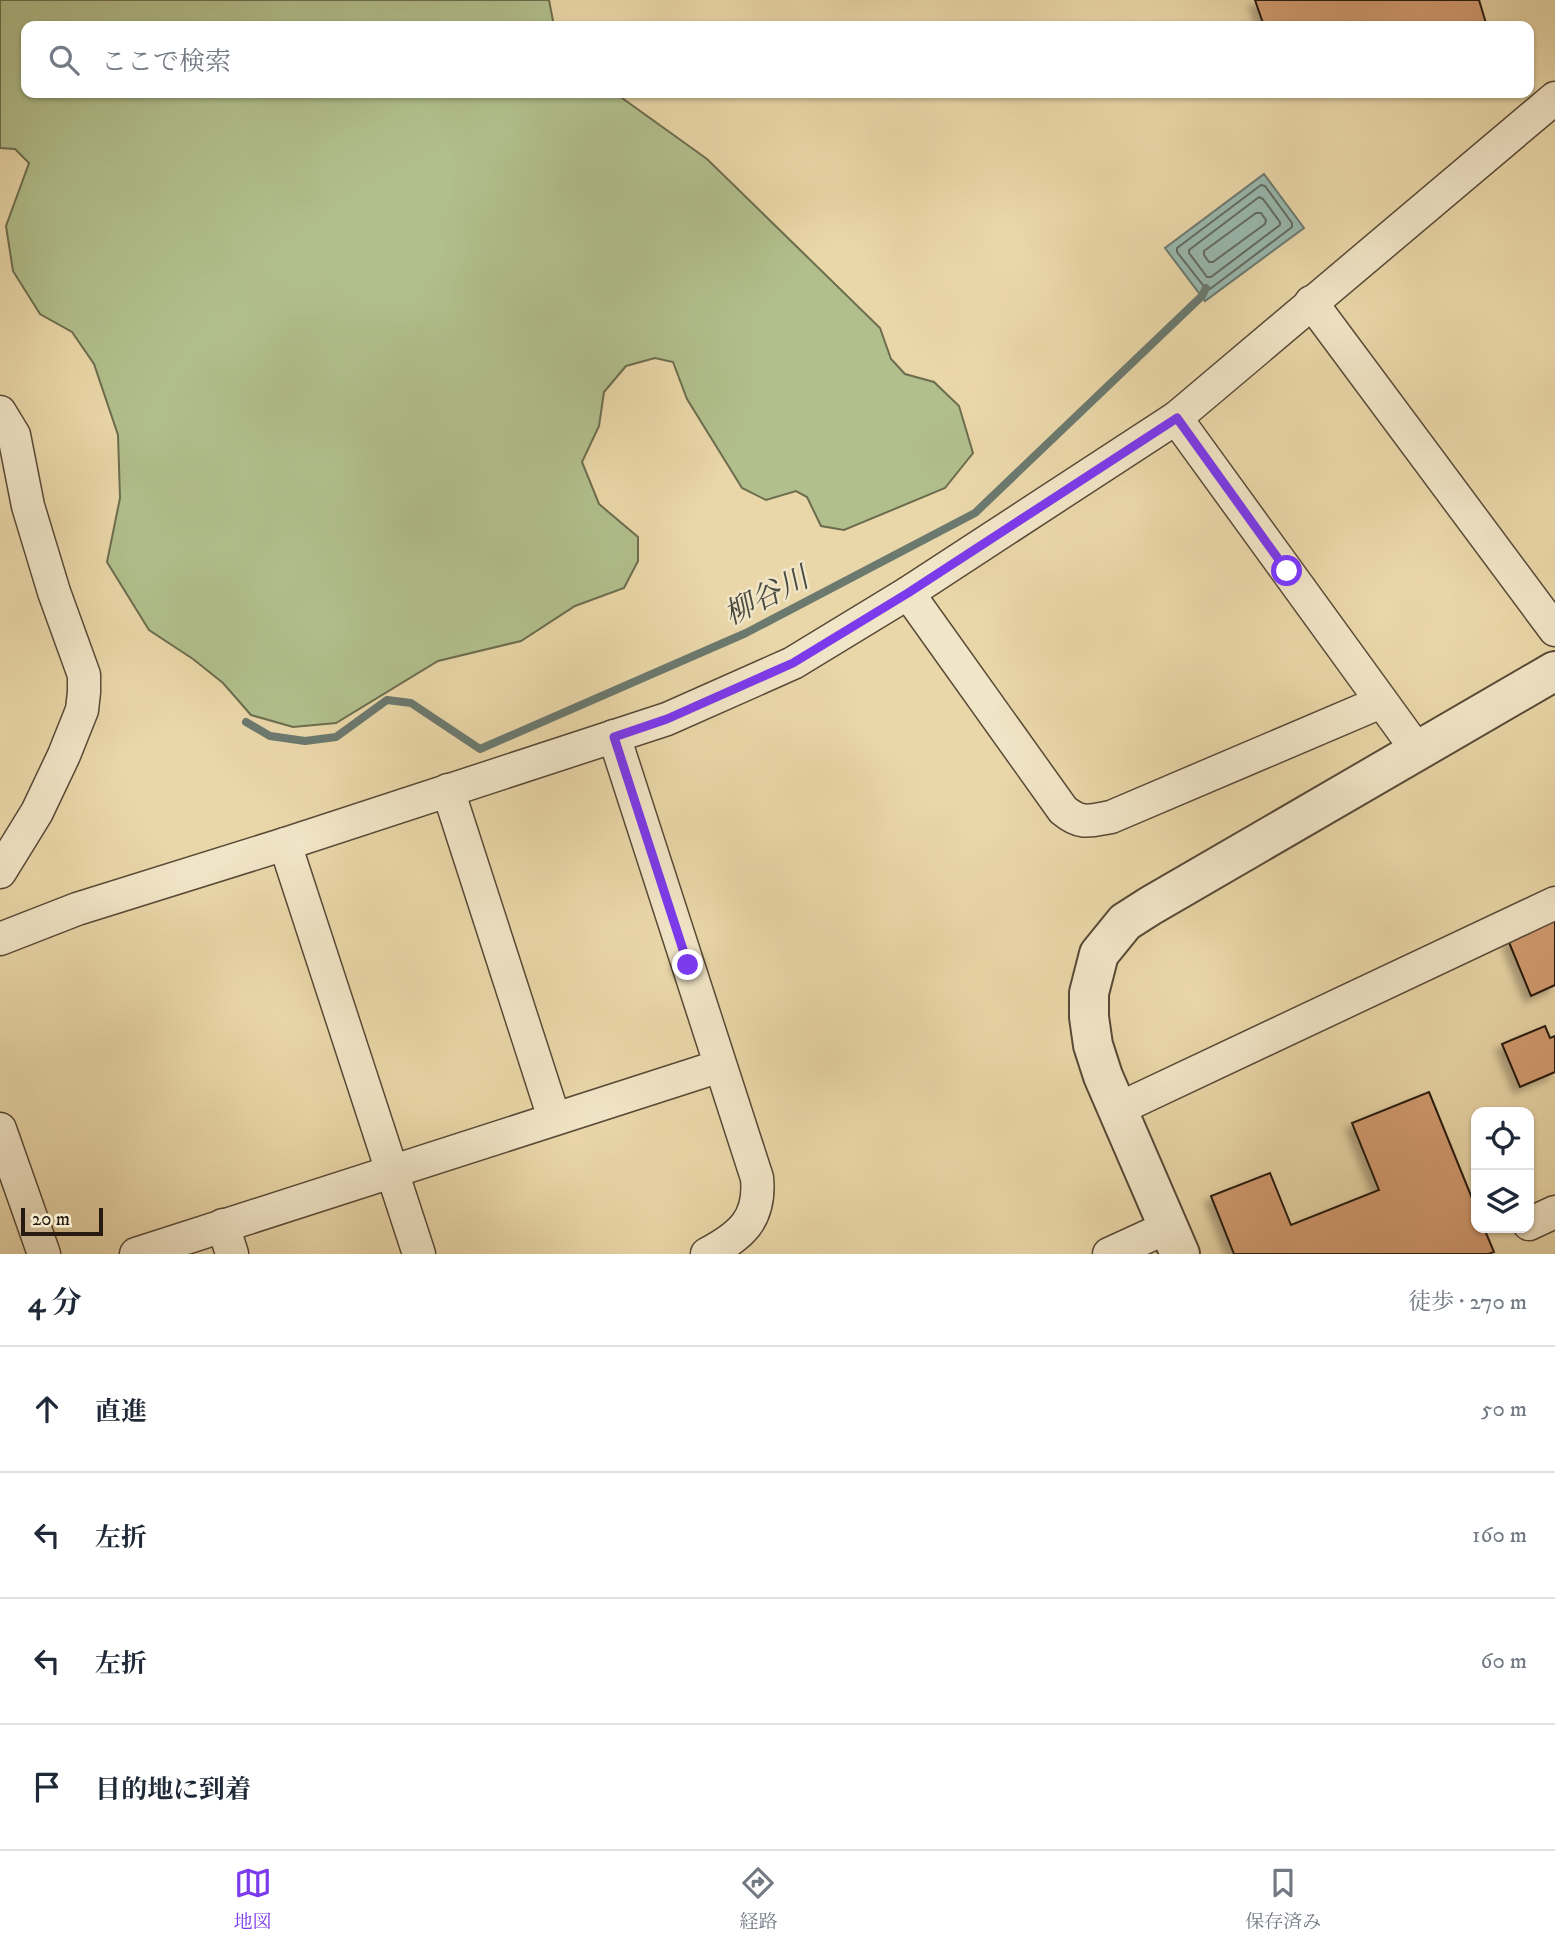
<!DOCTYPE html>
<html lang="ja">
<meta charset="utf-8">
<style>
body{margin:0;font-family:"IM FELL DW Pica","Noto Serif JP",serif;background:#f6f6f7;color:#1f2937}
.controls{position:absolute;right:21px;bottom:21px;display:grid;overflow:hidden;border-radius:14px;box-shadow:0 2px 5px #0004}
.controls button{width:63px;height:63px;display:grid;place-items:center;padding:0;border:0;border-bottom:2px solid #e0e1e3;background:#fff;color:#1f2937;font:35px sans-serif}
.scale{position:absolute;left:21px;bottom:18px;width:82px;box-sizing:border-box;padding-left:7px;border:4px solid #271b11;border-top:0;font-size:19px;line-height:24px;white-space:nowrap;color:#271b11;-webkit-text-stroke:5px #f1e5c7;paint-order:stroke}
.stop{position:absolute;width:21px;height:21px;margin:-16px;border:5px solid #7c3aed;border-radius:50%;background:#fff}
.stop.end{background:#7c3aed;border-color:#fff;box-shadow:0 2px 7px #0008}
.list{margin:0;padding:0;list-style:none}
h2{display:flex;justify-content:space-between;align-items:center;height:91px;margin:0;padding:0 28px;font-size:30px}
h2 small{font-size:23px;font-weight:400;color:#747a83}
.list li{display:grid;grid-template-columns:46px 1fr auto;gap:21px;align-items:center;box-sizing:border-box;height:126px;padding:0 28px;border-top:2px solid #e0e1e3}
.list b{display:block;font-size:26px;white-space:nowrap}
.list em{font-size:23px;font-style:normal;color:#747a83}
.icon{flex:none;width:38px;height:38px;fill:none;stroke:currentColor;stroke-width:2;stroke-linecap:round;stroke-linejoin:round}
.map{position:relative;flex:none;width:1555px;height:1254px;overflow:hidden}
.search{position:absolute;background:#fff;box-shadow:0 2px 5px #0004;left:21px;right:21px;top:21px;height:77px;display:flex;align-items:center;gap:18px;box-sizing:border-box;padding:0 24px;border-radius:14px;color:#747a83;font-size:26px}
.sheet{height:595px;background:#fff}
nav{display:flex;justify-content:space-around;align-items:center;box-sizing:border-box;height:98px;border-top:2px solid #e0e1e3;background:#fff;font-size:19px;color:#747a83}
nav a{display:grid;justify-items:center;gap:4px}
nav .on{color:#7c3aed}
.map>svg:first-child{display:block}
.green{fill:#b1bf8c;stroke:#6c6d4e;stroke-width:2}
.water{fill:#98b8ae;stroke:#6b796f;stroke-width:2}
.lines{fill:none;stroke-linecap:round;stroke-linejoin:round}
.shore{stroke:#606a60;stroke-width:2}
.stream{stroke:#6b796f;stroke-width:8}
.building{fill:#d29b71;stroke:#271b11;stroke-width:2;filter:url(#shadow)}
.minor-casing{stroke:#584a37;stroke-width:35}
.tertiary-casing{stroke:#584a37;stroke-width:42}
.minor{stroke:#f1e5c7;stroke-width:32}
.tertiary{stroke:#f1e5c7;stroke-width:38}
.route{stroke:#7c3aed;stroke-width:9}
.labels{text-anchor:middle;stroke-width:5;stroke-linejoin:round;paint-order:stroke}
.water-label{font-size:30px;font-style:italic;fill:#494a40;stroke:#f1e5c7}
</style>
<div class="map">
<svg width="1555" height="1254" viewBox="0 0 1555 1254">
<defs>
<filter id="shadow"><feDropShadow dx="-6" dy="6" stdDeviation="3.5" flood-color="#0004"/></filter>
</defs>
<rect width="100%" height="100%" fill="#ead7a9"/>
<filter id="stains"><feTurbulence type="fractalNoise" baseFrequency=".00286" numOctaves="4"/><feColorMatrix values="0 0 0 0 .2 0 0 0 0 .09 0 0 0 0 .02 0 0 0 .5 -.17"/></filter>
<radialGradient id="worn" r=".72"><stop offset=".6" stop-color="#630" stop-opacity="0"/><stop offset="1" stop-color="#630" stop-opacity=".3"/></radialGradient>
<path class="green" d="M0 0H549L554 26H26V93H615L707 159 880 328 891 359 905 374 934 382 959 406 973 453 945 488 844 530 821 526 807 497 796 491 766 500 742 488 687 399 673 362 655 358 626 366 604 392 599 426 582 462 599 504 638 537V561L624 588 575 606 521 641 438 661 336 723 293 727 251 715 223 683 193 659 149 630 107 562 120 498 118 435 94 364 72 332 40 314 13 271 6 226 29 163 15 149 0 148Z"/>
<path class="water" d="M1264 174 1304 228 1205 301 1165 248Z"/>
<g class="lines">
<g class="shore">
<path d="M1261 185 1265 186 1292 223V227L1210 289H1206L1177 252V248Z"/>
<path d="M1259 197 1263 199 1280 222V225L1211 277H1207L1189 253V250Z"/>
<path d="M1256 213H1261L1266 220 1265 224 1213 262H1209L1204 255V251Z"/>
</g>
<path class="stream" d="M246 722 270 736 305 741 336 737 387 700 411 703 480 749 746 633 975 513 1202 296 1206 288"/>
</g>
<g class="building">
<path d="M1255 0H1479L1486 23 1477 26H1264Z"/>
<path d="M1555 920V985L1531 996 1508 940Z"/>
<path d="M1545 1026 1550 1038 1555 1036V1072L1520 1087 1502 1044Z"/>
<path d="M1429 1092 1476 1208V1228H1484L1494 1252 1488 1254H1234L1211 1196 1270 1173 1291 1225 1379 1190 1352 1123Z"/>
</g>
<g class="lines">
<g class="minor-casing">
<g id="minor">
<path d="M1311 302 1555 630"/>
<path d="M0 412 14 435 28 506 54 592 84 675V692L82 710 64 755 37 812 0 872"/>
<path d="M1176 418 1417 750"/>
<path d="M908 593 1063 810C1081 825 1089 821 1111 817L1381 702"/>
<path d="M614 736 757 1178C761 1219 741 1236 707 1254"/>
<path d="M448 790 554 1118"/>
<path d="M285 844 419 1254"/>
<path d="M0 939 77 909 285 844 667 719 793 663 908 593 1176 418 1555 98"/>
<path d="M1118 1109 1555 903"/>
<path d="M0 1129 44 1254"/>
<path d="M1529 1224 1555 1212"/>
<path d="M223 1225 232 1254"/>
<path d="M136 1254 720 1066"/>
<path d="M1109 1254 1168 1227"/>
</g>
</g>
<g class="tertiary-casing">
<path id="tertiary" d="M1180 1254 1103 1076 1093 1045 1089 1017V993L1099 954 1125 922 1150 906 1555 671"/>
</g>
<use href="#minor" class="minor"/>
<use href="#tertiary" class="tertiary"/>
</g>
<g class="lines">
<path class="route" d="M688 965 614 737 667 719 793 663 908 593 1177 418 1287 571"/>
</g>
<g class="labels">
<g class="water-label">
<text transform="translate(766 596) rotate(-27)" y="10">柳谷川</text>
</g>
</g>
<rect width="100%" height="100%" filter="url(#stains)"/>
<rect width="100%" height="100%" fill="url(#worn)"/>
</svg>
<div class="controls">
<button><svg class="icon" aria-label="locate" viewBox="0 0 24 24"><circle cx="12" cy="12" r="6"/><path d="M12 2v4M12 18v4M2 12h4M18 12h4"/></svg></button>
<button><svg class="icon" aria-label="layers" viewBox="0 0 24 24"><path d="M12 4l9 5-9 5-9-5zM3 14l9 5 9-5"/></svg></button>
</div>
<div class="scale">20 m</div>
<div class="stop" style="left:1287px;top:571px"></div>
<div class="stop end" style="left:688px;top:965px"></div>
<div class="search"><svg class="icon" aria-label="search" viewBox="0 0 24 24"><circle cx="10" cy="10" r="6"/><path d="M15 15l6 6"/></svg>ここで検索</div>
</div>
<section class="sheet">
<h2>4 分<small>徒歩 · 270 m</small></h2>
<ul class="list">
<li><svg class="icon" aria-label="ahead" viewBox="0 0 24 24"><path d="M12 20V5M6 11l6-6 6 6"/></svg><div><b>直進</b></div><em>50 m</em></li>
<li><svg class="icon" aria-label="left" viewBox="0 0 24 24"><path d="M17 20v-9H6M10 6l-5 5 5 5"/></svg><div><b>左折</b></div><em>160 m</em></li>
<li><svg class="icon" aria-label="left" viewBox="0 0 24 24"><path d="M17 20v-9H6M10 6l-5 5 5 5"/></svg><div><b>左折</b></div><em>60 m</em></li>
<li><svg class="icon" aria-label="arrive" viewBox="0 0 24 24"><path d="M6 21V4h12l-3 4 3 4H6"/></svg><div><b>目的地に到着</b></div></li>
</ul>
</section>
<nav>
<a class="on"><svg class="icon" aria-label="map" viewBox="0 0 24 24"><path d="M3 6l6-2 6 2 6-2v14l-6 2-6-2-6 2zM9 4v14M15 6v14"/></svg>地図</a>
<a><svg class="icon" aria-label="directions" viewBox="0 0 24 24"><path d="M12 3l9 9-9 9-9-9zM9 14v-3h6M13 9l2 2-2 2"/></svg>経路</a>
<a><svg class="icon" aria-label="saved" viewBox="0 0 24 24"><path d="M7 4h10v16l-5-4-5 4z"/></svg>保存済み</a>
</nav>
